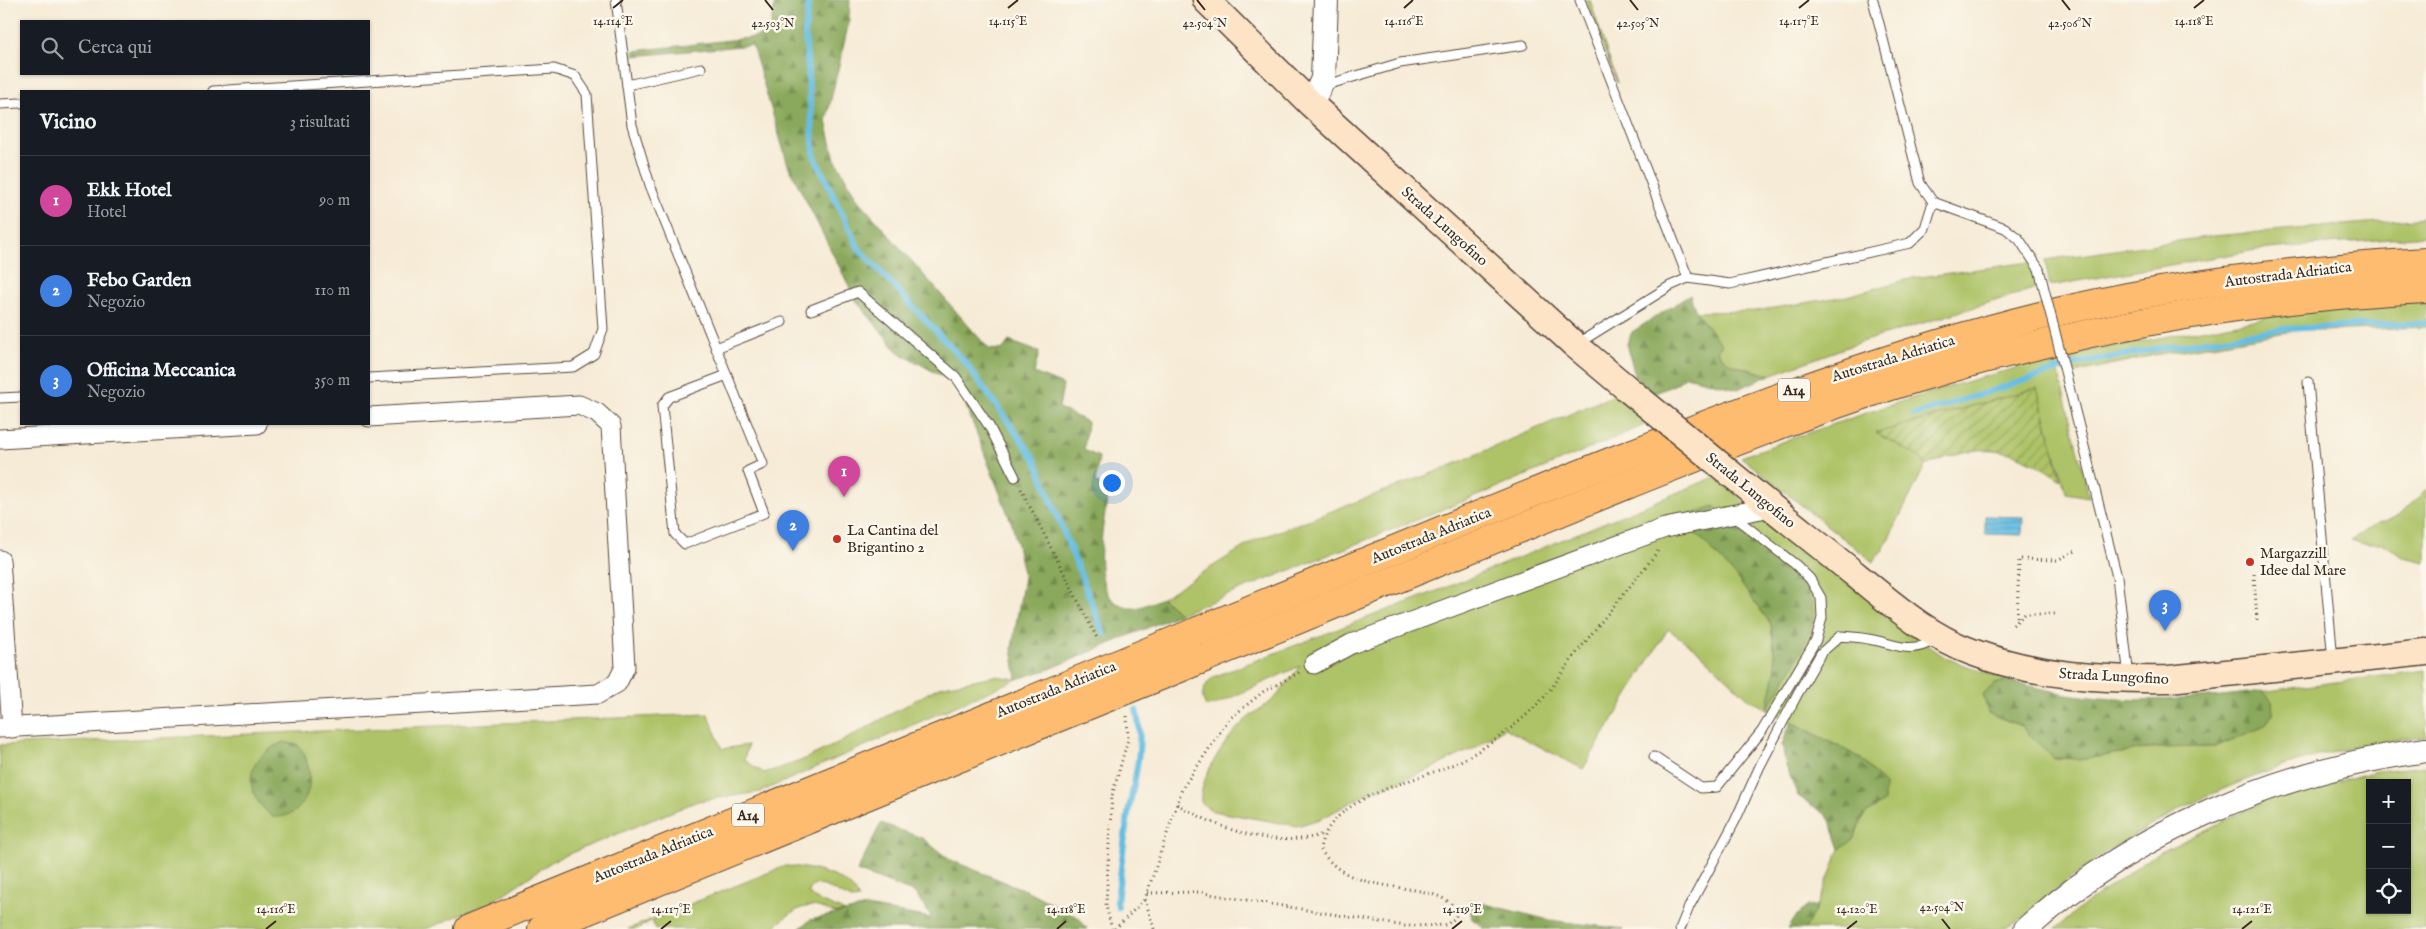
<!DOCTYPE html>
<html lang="it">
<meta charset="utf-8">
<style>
body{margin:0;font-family:"IM FELL English",serif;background:#20242c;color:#f1f3f6}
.controls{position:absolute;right:15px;bottom:15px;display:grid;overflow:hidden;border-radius:0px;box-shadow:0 1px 4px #0004}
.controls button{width:45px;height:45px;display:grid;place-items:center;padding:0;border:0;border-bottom:1px solid #363941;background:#171b24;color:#f1f3f6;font:25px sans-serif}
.you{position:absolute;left:1111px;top:482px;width:18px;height:18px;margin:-12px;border:4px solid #fff;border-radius:50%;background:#1a73e8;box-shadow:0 0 0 8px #1a73e833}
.badge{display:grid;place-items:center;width:32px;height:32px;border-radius:50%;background:#c8321e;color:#fff;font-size:16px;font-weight:700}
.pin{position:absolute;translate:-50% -41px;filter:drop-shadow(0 1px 2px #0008)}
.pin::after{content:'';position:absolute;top:26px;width:18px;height:15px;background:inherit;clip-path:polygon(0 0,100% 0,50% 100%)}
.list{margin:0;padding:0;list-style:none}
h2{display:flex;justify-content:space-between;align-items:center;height:65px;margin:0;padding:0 20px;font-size:21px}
h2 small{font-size:16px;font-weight:400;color:#9ea1a6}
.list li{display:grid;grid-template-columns:32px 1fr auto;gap:15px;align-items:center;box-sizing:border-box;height:90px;padding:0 20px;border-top:1px solid #363941}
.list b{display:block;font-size:19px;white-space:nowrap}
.list p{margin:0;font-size:16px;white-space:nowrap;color:#9ea1a6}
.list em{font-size:16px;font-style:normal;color:#9ea1a6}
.icon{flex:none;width:28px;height:28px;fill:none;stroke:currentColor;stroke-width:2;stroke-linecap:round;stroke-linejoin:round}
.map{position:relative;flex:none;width:2426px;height:929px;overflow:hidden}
.search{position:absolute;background:#171b24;box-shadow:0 1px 4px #0004;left:20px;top:20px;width:350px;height:55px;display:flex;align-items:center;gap:12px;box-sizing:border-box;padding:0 18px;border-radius:0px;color:#9ea1a6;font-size:19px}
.panel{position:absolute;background:#171b24;box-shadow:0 1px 4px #0004;left:20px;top:90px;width:350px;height:335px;border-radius:0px}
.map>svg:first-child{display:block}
.grass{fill:#aec367;stroke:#747642;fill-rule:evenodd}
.forest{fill:url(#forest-firs);stroke:#626a3d}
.garden{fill:url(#garden-furrows);stroke:#747642}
.water{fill:url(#water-rules);stroke:#507480}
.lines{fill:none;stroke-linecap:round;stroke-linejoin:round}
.stream{stroke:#65bde2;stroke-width:6}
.service-casing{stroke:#57473a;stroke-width:11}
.minor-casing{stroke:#57473a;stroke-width:21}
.tertiary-casing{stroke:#57473a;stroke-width:26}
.secondary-casing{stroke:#57473a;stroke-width:29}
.motorway-casing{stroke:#57473a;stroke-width:30}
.path{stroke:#57473a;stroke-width:3;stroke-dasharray:1 4;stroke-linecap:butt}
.service{stroke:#fff;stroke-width:9}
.minor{stroke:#fff;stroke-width:19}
.tertiary{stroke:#fff;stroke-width:24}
.secondary{stroke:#fee4c6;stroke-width:26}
.motorway{stroke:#fdbc70;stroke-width:28}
.service-bridge-casing{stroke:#57473a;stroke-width:11;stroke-linecap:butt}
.secondary-bridge-casing{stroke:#57473a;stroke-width:29;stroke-linecap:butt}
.motorway-bridge-casing{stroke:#57473a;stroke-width:30;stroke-linecap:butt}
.service-bridge{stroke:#fff;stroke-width:9}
.secondary-bridge{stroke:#fee4c6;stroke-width:26}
.motorway-bridge{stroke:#fdbc70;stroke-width:28}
.ticks{fill:none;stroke:#3b2a1e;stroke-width:2}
.poi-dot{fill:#c8321e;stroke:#fbf7ec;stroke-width:2}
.labels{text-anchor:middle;stroke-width:5;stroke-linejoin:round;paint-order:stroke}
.shield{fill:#fbf7ec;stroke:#75685c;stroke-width:1}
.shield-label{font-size:14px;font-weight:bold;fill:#3b2a1e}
.street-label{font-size:15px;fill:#3b2a1e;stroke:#fbf7ec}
.poi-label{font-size:15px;fill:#3b2a1e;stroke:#fbf7ec;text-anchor:start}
.ticks-label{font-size:12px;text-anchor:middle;fill:#3b2a1e;stroke:#fbf7ec;stroke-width:5;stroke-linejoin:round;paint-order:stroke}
</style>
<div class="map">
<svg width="2426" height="929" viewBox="0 0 2426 929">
<defs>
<pattern id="forest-firs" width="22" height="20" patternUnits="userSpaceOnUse" patternTransform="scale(1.25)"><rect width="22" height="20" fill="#8aa95c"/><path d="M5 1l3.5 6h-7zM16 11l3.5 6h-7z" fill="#728a4b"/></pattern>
<pattern id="garden-furrows" width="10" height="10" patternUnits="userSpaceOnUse" patternTransform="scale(1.25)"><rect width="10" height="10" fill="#aec367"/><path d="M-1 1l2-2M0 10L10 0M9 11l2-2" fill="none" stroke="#8f9f54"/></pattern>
<pattern id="water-rules" width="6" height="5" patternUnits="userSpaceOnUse" patternTransform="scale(1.25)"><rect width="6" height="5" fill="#65bde2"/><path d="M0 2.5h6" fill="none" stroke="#549ab7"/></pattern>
</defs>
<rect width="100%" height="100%" fill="#fbf7ec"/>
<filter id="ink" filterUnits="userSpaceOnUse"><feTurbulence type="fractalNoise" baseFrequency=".02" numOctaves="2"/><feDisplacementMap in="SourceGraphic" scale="10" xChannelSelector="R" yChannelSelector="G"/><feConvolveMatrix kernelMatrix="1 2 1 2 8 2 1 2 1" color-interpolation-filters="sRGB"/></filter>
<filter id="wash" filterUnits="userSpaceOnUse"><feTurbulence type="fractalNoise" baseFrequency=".0096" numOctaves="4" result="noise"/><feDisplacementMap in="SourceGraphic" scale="20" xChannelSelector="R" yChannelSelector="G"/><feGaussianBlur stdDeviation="1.12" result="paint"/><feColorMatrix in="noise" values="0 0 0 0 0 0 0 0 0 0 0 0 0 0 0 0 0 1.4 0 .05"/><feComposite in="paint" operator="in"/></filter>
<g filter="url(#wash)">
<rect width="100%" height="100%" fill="#f6ebd6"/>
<g class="grass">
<path d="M1585 0H1590L1617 83Z"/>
<path d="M2426 218V236L2256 250 2050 286 2045 260 2213 236Z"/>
<path d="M2030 262 2037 288 1858 343 1770 375 1727 363 1717 350 1721 346 1696 312 1755 311 1847 296 1913 278Z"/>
<path d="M2426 300V327L2321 331 2304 329 2159 354 2074 373 2069 355 2280 315Z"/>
<path d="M2055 358 2089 497 2066 493 2037 388 1876 433 1922 458 1925 466 1883 550 1873 562 1741 457C1845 419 1948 384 2055 358Z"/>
<path d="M1614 395 1652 422 1489 491 1180 614 1162 598 1255 540 1443 469Z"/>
<path d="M1715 477 1740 498 1750 513 1778 525 1901 626 1946 658 2007 681 1995 684 1988 713 2021 726 2053 758 2085 759 2150 748 2215 747 2265 726 2273 713 2272 701 2261 692 2426 670V736C2303 750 2208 787 2104 854 2086 866 2070 879 2053 893 2036 907 2021 922 2000 929H1805L1817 906 1840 849 1853 840 1864 815 1884 802 1859 757 1750 700 1698 651 1668 629 1583 769 1504 728 1477 747 1428 770 1364 795 1323 818 1297 826 1213 811 1201 803C1198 778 1229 733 1248 718 1257 710 1268 705 1276 697 1284 687 1292 676 1300 666L1215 705 1206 706C1199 694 1204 686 1213 677L1450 586ZM1674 521 1808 590 1768 708 1776 667 1771 624 1734 574 1698 535Z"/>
<path d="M2426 489V562L2403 557 2384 544H2364L2351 540 2377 523 2399 516Z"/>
<path d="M994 676 1017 679 760 792 698 801 554 860 492 902 426 929H0V745L708 714 722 749 748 745 744 760 764 773 798 762 841 742 939 687Z"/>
<path d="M2426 766V929H2055L2088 902 2155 855 2266 800 2377 771ZM2370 783H2407V910H2370Z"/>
<path d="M785 866C809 867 850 875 859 899L854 900 824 886 814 884 808 893C818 903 833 905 845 912 830 915 830 910 818 907 799 903 785 918 772 929H655L652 920 637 929H628Z"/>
</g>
<g class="forest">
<path d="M775 0H850L849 22 826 121 835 159 858 200 989 349 1002 350 1009 341 1039 352 1034 373 1063 385 1059 408 1087 422 1084 450 1099 457 1095 483 1110 486C1105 513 1085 598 1125 606 1129 607 1133 608 1136 608 1145 606 1154 601 1162 598L1180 614 1050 669 1017 679 1012 648 1024 577 1013 527 958 385 898 352 857 302 788 165 752 45 634 56V51L757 37 771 26Z"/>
<path d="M1690 295 1696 312 1722 345 1717 350C1726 368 1752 370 1770 375L1738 389 1686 376 1676 384 1651 395 1635 377 1627 343 1632 332Z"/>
<path d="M1714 506C1744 530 1812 571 1813 613 1814 638 1780 688 1767 710L1776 667 1771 624 1734 574 1698 535 1673 521Z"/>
<path d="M2007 681C2027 684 2047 691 2067 694 2131 704 2198 700 2263 691L2272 701 2273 713 2265 726 2215 747 2150 748 2085 759 2053 758 2021 726 1988 713 1983 694 1995 684Z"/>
<path d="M1791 722 1859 757 1885 785 1884 802 1864 815 1853 840 1840 849 1830 820 1824 813 1798 796 1786 766 1782 745Z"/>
<path d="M284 742 298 745C301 749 305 754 306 759 316 785 305 819 273 817 240 791 245 757 284 742Z"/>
<path d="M881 823 922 838 950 860 1030 892 1079 918 1087 929H799L810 920 866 907 932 918 915 893 857 871Z"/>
<path d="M1469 900 1549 920 1623 929H1485L1472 919Z"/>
<path d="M1808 906H1817L1805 929H1788L1798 914Z"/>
</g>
<path class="garden" d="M2037 388 2061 480C2023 454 1996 441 1950 456 1941 459 1933 463 1925 466L1921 458 1876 433Z"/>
<path class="water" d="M1985 516 2023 517 2022 535 1985 534Z"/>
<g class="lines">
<g class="stream">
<path d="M809 0 805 32 814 155 859 249 965 362 1035 459 1104 634"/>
<path d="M1914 415 2077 364 2150 350 2280 329 2426 323"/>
<path d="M1118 907 1117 901C1121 870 1124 839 1129 809 1135 776 1145 742 1136 710"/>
</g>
</g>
</g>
<g filter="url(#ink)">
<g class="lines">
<g class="service-casing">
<g id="service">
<path d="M616 0 632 125 650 185 763 464 748 471 764 513 685 544 675 534 662 406 669 397 727 375"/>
<path d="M1580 0 1688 278"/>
<path d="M1873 0 1920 183 1933 202 2005 228 2019 239 2039 269"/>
<path d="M627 85 701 68"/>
<path d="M1323 86 1400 63 1523 45"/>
<path d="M213 91 554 69 575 76 587 94 603 329 594 354 573 367 369 378"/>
<path d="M0 104 21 103"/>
<path d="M811 310 858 292 956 377 989 426 1015 477"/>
<path d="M1577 344 1670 286 1688 278 1730 284 1910 243 1925 228 1933 202"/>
<path d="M716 348 782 322"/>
<path d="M2308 382 2333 660"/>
<path d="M2069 387 2117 577 2129 677"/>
<path d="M0 398 21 397"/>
<path d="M1654 757 1701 788 1717 787 1762 731 1816 640 1822 618 1821 598 1810 579 1796 565 1733 516"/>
<path d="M1680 929 1689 907 1735 821 1760 766 1798 693 1821 653 1840 636C1849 637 1859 637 1868 639 1895 643 1909 656 1936 639"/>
</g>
</g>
<g class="minor-casing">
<g id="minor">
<path d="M0 439 257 424"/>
<path d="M0 560 12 728"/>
<path d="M1314 664 1351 644 1665 528 1771 507"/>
<path d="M0 728 598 694 617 683 625 667 611 426 597 413 579 405 369 417"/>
</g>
</g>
<g class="tertiary-casing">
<g id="tertiary">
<path d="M1311 104 1323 79 1326 0"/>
<path d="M2026 929C2135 830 2281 770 2426 750"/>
</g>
</g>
<g class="secondary-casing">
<g id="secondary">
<path d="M1206 0 1311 104 1575 345 1630 391"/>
<path d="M1753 492C1787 520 1822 547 1856 575 1892 604 1928 636 1972 652 2036 676 2102 680 2169 679L2426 652"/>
</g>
</g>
<g class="motorway-casing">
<g id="motorway">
<path d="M1193 633C1334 575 1474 516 1615 460 1755 405 1894 352 2040 316 2166 285 2296 269 2426 262"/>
<path d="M1207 657C1346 600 1484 542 1624 486 1722 447 1819 407 1920 377 2084 328 2254 297 2426 289"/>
<path d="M469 929 1026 702"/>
<path d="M542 929 1037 726"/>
</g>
</g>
<g class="path">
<path d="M1021 489 1098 640"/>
<path d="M2254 574 2257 620"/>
<path d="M2017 622 2019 559 2057 560 2076 551"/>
<path d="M2013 625 2025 614H2057"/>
<path d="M1177 804C1218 829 1276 850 1323 834"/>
<path d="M1147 893 1197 892 1405 926 1446 925 1455 918 1458 912C1435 874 1350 903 1320 848 1332 791 1422 783 1466 758 1495 742 1524 720 1546 695 1559 679 1569 662 1582 646 1607 614 1633 583 1658 551"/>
<path d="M1112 929 1106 906 1109 843 1112 796 1128 739 1127 715"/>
<path d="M1115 929 1144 900"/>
<path d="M1154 929 1145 899 1182 789 1229 719 1263 692 1300 672"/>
</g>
<use href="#service" class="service"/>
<use href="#minor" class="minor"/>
<use href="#tertiary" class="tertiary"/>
<use href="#secondary" class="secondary"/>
<use href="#motorway" class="motorway"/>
<g class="service-bridge-casing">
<path id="service-bridge" d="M2039 269 2069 387"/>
</g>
<g class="secondary-bridge-casing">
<path id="secondary-bridge" d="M1630 391 1753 492"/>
</g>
<g class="motorway-bridge-casing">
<g id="motorway-bridge">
<path d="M1026 702 1193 633"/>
<path d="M1037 726 1207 657"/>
</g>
</g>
<use href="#service-bridge" class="service-bridge"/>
<use href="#secondary-bridge" class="secondary-bridge"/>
<use href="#motorway-bridge" class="motorway-bridge"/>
</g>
</g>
<path class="ticks" d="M765 0 773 10M1197 0 1205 10M1630 0 1638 10M2062 0 2070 10M613 8 623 0M1008 8 1018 0M1404 8 1413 0M1799 8 1809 0M2194 8 2204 0M1942 919 1950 929M266 929 276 921M661 929 671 921M1057 929 1066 921M1452 929 1462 921M1847 929 1857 921M2242 929 2252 921"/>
<g class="poi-dot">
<circle cx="837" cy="539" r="5"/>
<circle cx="2250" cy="562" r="5"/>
</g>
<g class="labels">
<g class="shield">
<rect x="1778" y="378.5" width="32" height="23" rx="4"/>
<rect x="732" y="803.5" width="32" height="23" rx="4"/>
</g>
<g class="shield-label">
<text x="1794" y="395">A14</text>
<text x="748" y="820">A14</text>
</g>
<g class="street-label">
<text transform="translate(1445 226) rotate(42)" y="5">Strada Lungofino</text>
<text transform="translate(2288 274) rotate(-7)" y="5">Autostrada Adriatica</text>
<text transform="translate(1893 358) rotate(-17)" y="5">Autostrada Adriatica</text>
<text transform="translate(1751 490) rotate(39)" y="5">Strada Lungofino</text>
<text transform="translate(1431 535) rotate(-22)" y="5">Autostrada Adriatica</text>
<text transform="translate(2114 676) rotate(3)" y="5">Strada Lungofino</text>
<text transform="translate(1056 689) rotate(-22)" y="5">Autostrada Adriatica</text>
<text transform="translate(653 854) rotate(-22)" y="5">Autostrada Adriatica</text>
</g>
<g class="poi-label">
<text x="847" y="535">La Cantina del<tspan x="847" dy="17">Brigantino 2</tspan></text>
<text x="2260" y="558">Margazzill<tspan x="2260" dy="17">Idee dal Mare</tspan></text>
</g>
</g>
<g class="ticks-label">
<text x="613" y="25">14.114°E</text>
<text x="1404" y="25">14.116°E</text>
<text x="1008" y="25">14.115°E</text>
<text x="1799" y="25">14.117°E</text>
<text x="2194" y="25">14.118°E</text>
<text x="773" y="27">42.503°N</text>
<text x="1205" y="27">42.504°N</text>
<text x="1638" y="27">42.505°N</text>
<text x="2070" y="27">42.506°N</text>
<text x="1942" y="911">42.504°N</text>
<text x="276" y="913">14.116°E</text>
<text x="671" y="913">14.117°E</text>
<text x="1066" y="913">14.118°E</text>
<text x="1462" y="913">14.119°E</text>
<text x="1857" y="913">14.120°E</text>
<text x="2252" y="913">14.121°E</text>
</g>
</svg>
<div class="controls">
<button>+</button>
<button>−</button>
<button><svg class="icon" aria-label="locate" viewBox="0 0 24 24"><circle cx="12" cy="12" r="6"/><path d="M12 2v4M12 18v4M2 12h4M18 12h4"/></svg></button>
</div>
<div class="you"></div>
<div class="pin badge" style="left:844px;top:497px;background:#d1479c">1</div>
<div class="pin badge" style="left:793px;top:551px;background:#3f7fe0">2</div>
<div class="pin badge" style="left:2165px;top:631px;background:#3f7fe0">3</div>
<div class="search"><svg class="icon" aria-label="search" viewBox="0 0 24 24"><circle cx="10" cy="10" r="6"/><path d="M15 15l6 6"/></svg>Cerca qui</div>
<section class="panel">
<h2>Vicino<small>3 risultati</small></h2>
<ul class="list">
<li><span class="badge" style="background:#d1479c">1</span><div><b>Ekk Hotel</b><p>Hotel</p></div><em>90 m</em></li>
<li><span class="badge" style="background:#3f7fe0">2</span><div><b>Febo Garden</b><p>Negozio</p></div><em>110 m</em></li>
<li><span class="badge" style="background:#3f7fe0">3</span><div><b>Officina Meccanica</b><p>Negozio</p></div><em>350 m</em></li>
</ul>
</section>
</div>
